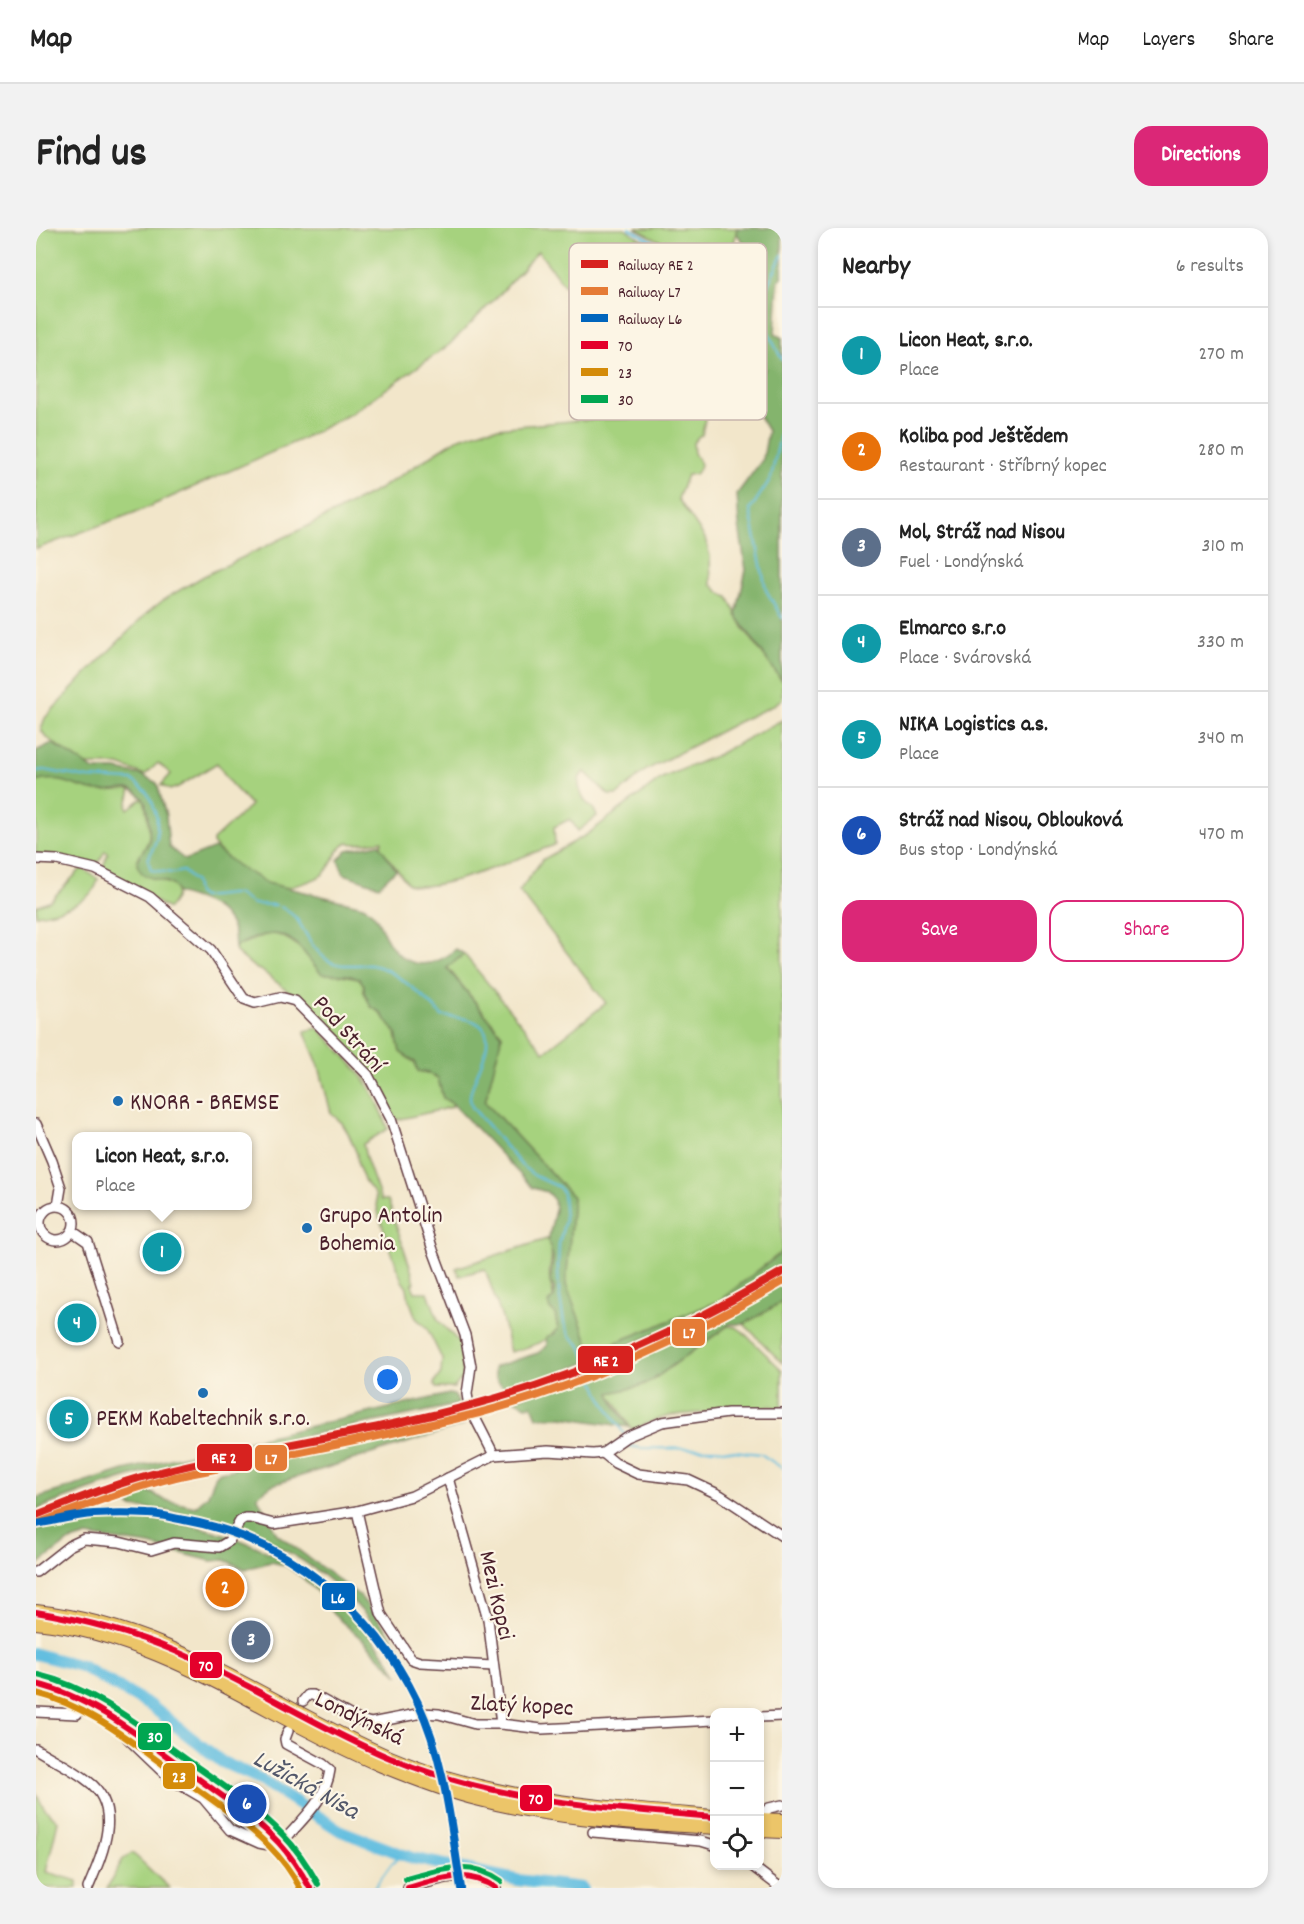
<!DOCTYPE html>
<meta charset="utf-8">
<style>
body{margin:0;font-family:Dekko,sans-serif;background:#f2f2f2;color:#222}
.controls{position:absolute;right:18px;bottom:18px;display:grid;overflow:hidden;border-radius:12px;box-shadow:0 3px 9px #0003}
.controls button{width:54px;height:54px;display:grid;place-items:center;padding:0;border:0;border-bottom:2px solid #e0e0e0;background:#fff;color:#222;font:30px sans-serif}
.you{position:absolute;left:352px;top:1152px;width:21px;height:21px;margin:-15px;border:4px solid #fff;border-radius:50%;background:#1a73e8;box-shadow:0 0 0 9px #1a73e833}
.badge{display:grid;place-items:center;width:39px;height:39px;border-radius:50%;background:#db2777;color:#fff;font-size:20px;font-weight:700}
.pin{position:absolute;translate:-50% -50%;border:3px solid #fff;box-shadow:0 2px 6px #0006}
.popup{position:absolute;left:36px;top:904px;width:180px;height:78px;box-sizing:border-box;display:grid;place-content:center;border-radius:12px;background:#fff;filter:drop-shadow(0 2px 4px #0005);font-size:20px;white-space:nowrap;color:#767676}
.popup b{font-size:22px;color:#222}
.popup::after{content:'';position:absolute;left:50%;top:100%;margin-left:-12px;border:12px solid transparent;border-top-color:#fff}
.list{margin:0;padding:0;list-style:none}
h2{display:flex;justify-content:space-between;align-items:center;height:78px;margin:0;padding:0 24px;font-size:26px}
h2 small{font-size:20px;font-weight:400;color:#767676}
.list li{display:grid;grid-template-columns:39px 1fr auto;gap:18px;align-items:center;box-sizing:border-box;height:96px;padding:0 24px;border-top:2px solid #e0e0e0}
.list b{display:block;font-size:22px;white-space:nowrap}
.list p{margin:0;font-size:20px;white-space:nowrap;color:#767676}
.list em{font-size:20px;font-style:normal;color:#767676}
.actions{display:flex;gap:12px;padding:18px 24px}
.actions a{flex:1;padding:14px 0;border:2px solid #db2777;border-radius:18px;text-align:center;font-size:21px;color:#db2777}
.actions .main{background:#db2777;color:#fff}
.icon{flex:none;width:33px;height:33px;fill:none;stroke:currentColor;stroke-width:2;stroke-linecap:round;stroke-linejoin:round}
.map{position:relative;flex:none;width:746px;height:1660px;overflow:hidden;border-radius:18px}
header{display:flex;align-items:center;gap:36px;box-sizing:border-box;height:84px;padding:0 30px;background:#fff;border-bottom:2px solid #e0e0e0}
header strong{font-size:28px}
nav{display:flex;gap:33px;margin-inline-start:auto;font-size:21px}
.intro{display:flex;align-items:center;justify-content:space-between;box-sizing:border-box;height:144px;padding:0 36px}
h1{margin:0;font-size:42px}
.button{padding:15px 27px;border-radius:18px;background:#db2777;color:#fff;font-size:21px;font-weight:700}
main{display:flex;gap:36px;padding:0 36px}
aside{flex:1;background:#fff;border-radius:18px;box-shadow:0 3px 9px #0003}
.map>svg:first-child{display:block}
.green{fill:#a6d27e;stroke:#787854;stroke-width:1.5}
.forest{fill:#84b46d;stroke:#676a4c;stroke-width:1.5}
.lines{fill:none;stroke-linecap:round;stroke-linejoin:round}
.stream{stroke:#62bee0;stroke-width:2}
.river{stroke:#62bee0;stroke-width:12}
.minor-casing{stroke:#633d43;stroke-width:12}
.highway-casing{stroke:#633d43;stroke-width:16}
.minor{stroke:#fff;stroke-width:9}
.highway{stroke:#ecc569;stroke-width:14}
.bus-1-casing{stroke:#fcf5e5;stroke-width:10}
.bus-2-casing{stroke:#fcf5e5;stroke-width:10}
.bus-3-casing{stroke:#fcf5e5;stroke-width:10}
.bus-1{stroke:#e4002b;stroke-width:6}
.bus-2{stroke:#d48b09;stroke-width:6}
.bus-3{stroke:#00a651;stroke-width:6}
.rail-1-casing{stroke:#fcf5e5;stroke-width:12}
.rail-2-casing{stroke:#fcf5e5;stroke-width:12}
.rail-3-casing{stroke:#fcf5e5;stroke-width:12}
.rail-1{stroke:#d7221f;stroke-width:8}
.rail-2{stroke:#e57b36;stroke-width:8}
.rail-3{stroke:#0065bd;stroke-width:8}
.poi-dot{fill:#1f6fb2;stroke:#fcf5e5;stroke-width:2}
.labels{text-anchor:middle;stroke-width:4.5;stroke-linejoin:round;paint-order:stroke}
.street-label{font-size:24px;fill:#4a1f2b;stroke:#fcf5e5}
.poi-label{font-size:24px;fill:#4a1f2b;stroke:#fcf5e5;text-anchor:start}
.water-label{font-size:26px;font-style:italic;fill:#52576a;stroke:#fcf5e5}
.key{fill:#fcf5e5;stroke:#c7b5ad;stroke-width:1.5}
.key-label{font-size:16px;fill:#4a1f2b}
.line-badge{stroke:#fcf5e5;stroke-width:2}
.badge-label{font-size:16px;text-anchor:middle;font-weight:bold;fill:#fff}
</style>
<header>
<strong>Map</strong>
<nav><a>Map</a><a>Layers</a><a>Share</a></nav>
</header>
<div class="intro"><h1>Find us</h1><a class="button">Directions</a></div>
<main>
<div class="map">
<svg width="746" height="1660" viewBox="0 0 746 1660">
<rect width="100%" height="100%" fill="#fcf5e5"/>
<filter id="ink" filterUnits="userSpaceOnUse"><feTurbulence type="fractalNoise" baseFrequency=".0167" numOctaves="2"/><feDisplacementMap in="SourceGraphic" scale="12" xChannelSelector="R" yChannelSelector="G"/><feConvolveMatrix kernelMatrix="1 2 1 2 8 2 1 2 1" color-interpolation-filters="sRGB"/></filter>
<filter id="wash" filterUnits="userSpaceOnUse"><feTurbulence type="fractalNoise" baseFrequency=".008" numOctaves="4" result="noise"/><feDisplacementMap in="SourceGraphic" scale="24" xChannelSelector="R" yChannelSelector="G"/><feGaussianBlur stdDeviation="1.35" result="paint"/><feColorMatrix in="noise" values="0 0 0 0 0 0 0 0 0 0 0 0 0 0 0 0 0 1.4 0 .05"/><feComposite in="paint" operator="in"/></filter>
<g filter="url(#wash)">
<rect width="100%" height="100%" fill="#f2e6ca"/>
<g class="green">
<path d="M0 0H589L605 11 618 15 616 20 678 53 668 84 666 121 663 122 662 118 661 123 655 126V138H662L663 143 669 144V169C654 189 600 184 576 185V153H590L591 148 560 99 502 23 465 65 413 117 314 186 268 210 108 281 0 321Z"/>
<path d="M599 0H701C698 16 697 35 681 43Z"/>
<path d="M660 184 668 186 669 191 666 207 663 208 657 215C658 218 657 222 658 225 662 235 671 234 659 246L651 247 642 271 669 310 674 328 675 356 684 365 692 369 707 399 746 453V471L736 478 702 494 610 542 581 567H573L549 544C536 551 546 574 557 580L561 588 542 603 534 591 518 599 519 616 516 618C485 628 401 667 372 656L345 620 346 613 321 616 311 615C298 622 297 639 286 647 280 652 254 660 246 660 226 658 188 631 177 615V612L215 577 195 556 181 535 142 559 134 562 125 557 135 546 122 535 109 547 83 537H48L10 509 5 502 9 490 46 450 111 385 130 370 168 348 272 298 342 262 421 211 451 201 546 192 632 189Z"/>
<path d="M746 492V1024L683 1073 556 1125 530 1057 537 969 449 874 466 807 411 739 428 726 508 824 570 775 483 663 506 632 550 607 626 550 679 528Z"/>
<path d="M10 550 37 555 65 563 95 561 91 578 92 581 105 571 109 572C111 600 121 607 101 631L122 651 136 657 141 661 139 670 132 681 66 642 72 625 69 623 60 639 0 628V554Z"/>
<path d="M46 640 62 651C58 675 21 684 0 687V678L15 672Z"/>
<path d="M234 705C258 709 269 724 283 743L323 750 328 757V764L360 805 364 824 379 835 382 843 392 845 402 850 407 870 417 876 416 879 361 892 305 815 274 780 226 743 219 740 200 724 199 720 203 717Z"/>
<path d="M282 800C314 834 338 854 352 901L327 916 330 930 345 972H352L379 1054 376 1057 379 1064H392L402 1092 423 1114 428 1154 424 1152 418 1160H400L398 1155 405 1145 406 1131 391 1100 380 1090 373 1071 371 1060 366 1053 343 988 339 966 328 952 322 937 321 926 312 905 306 895 295 885 283 838 269 805V803Z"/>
<path d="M511 1011C521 1029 511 1038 514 1053 517 1067 519 1066 514 1081L519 1086 522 1101C512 1114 490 1120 474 1124L467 1093 449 1041 423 1048 420 1040Z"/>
<path d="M746 1074V1135L708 1096Z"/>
<path d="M692 1098 700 1099 706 1103 746 1142V1181L734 1178 729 1180 637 1187 619 1192 596 1202 573 1165 604 1158 615 1153Z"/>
<path d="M0 1566 9 1581 22 1593 10 1644 42 1653 41 1660H0Z"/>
<path d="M96 1625C110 1636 120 1649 134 1660H71L87 1631Z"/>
</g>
<g class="forest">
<path d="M701 0H746V49L742 53 739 106 746 110V453L700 387 710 342 703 298 701 266 727 231 732 203 723 188 700 184 686 174 711 161 729 141 717 85 701 41 712 20 700 5Z"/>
<path d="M16 515 58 542H80L106 547 121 555 130 588 133 619 149 632 179 620 202 638 231 655 327 678C343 687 342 696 351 711 368 741 395 743 420 721L428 726 411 740 466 807 449 874 537 969 530 1057 556 1124 683 1073 746 1024V1039C660 1091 570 1131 474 1162 462 1156 458 1152 458 1139L502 1125 511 1118 510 1109 518 1106 522 1101 519 1086 514 1081 512 1075 518 1069V1060L514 1054 517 1029 512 1013 519 982 518 972 511 964 497 960 417 876 407 870 402 850 392 845 382 843 379 834 364 824 360 805 344 784 335 779 328 764V757L323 750 310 747 286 746C266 725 256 697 221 709 213 712 205 715 199 720 198 716 199 710 198 706 192 679 164 672 141 665 137 647 111 656 103 641 96 630 111 622 113 612 115 605 111 581 109 574 107 569 100 564 95 561 84 560 72 564 61 563 39 560 23 546 0 554V523Z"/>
<path d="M343 616 360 642 343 658 308 646 302 632 311 622Z"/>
<path d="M746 1050V1074L708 1096H694L615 1153 604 1158 574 1165 579 1178 593 1199 526 1189H501L496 1177 490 1178 477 1171C572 1141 661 1102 746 1050Z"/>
<path d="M413 1166 418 1167 423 1176C280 1209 136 1225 0 1282V1270L88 1242Z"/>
<path d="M398 1191 428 1197 236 1257 221 1268 241 1306 324 1368 356 1409 375 1438 385 1470C325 1349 227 1289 94 1279L95 1262 112 1263 129 1272 159 1279 172 1267 179 1249 184 1244 196 1242 211 1229Z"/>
<path d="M73 1289C197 1289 298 1341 363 1448L328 1413 297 1386 282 1365 267 1350 249 1337 235 1334 209 1341 189 1332 175 1333 114 1317 51 1308 32 1314 0 1338V1301L42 1292Z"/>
</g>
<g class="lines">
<g class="stream">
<path d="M593 0 694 55 726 69"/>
<path d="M746 27 726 69 731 102 746 132"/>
<path d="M746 199 735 250 714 282 730 362 746 390"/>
<path d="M0 543 8 542 52 550 96 552 110 563 117 576 121 591V610L112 632 115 642 137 645 147 643 159 654 161 665 166 669 195 666H201L217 676 240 677"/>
<path d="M245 679C250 682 256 686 260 690 270 704 276 721 290 731 305 742 324 734 340 738 360 743 392 772 406 788 415 789 425 789 434 792 473 804 433 850 434 870 434 873 436 876 436 879L486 938 499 948 523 959 527 965 529 992 523 1016 522 1039 523 1064 528 1095 534 1108 545 1118 564 1167 588 1206"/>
<path d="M590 1211 593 1218 604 1220 680 1221 725 1226 746 1240"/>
<path d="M338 1660 356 1635 367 1626"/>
</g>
<path class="river" d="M0 1426 45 1438 115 1478 186 1534 224 1551 305 1603 376 1630 481 1652 546 1660"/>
</g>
</g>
<g filter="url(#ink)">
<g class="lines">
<g class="minor-casing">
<g id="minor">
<path d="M0 631 21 632 59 641 114 669 175 722 208 771 219 775 244 769 259 773 332 847 355 891 397 1022 429 1107 435 1138 431 1166 433 1178 458 1227"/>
<path d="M0 896 16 933 25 960 22 978"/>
<circle cx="21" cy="995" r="17"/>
<path d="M36 1003 52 1014 83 1113"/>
<path d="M567 1225 579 1235 602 1246 652 1252 684 1267 746 1308"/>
<path d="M412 1250 452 1391 465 1496"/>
<path d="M321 1283 345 1386 375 1431 384 1434 457 1438"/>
<path d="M0 1344 33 1318 48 1311 83 1314 115 1322 138 1315 183 1319 193 1313 204 1293 209 1290H215L238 1296 321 1283 376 1268 458 1227 512 1223 557 1226 567 1225 590 1209 626 1194 692 1185H746"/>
<path d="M0 1456C27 1461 55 1478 79 1492 108 1513 137 1533 166 1554 206 1583 253 1613 274 1660"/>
<path d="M267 1473 272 1467H277L321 1491 335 1495 386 1485 403 1486 439 1496H465L506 1501 678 1492"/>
<path d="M0 1484 41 1486"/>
<path d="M724 1489 746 1488"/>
<path d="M83 1499 86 1505 133 1550 167 1570 194 1602 223 1615 238 1618 245 1616"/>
<path d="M0 1521C17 1532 36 1540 52 1553 88 1580 66 1627 52 1660"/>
<path d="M724 1589 733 1580 746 1577"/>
<path d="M557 1604 665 1613 678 1617"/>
<path d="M245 1616C264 1593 290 1573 294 1542L287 1536 250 1516 249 1511 252 1503"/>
<path d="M716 1638 745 1660"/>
<path d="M372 1660C391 1655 419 1645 439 1649 447 1651 454 1656 460 1660"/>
</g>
</g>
<g class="highway-casing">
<g id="highway">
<path d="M0 1384C137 1399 232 1478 354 1530 459 1574 567 1580 678 1589"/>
<path d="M0 1394C128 1406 231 1489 346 1537 378 1550 411 1563 444 1571 520 1591 601 1594 678 1599"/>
<path d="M724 1592 746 1593"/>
<path d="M724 1602 746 1603"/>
</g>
</g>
<use href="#minor" class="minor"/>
<use href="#highway" class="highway"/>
<g class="bus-1-casing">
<g id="bus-1">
<path d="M0 1384C48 1392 94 1404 139 1423 213 1454 280 1499 354 1530 457 1573 568 1580 678 1589"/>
<path d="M0 1456C59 1470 109 1513 157 1547 186 1568 218 1589 243 1615 256 1629 265 1644 274 1660"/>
<path d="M372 1660C404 1651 430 1640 460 1660"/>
</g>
</g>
<g class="bus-2-casing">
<path id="bus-2" d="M0 1465C54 1478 99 1517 143 1548 174 1571 207 1592 234 1619 246 1631 256 1645 264 1660"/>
</g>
<g class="bus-3-casing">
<g id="bus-3">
<path d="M2 1447C61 1461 109 1502 157 1536 188 1558 221 1580 247 1607 262 1622 272 1638 282 1656"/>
<path d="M370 1651C405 1642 432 1630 465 1653"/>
</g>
</g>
<use href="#bus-1" class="bus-1"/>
<use href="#bus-2" class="bus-2"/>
<use href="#bus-3" class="bus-3"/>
<g class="rail-1-casing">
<path id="rail-1" d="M0 1287C42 1271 85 1253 129 1243 233 1217 340 1204 443 1175 550 1146 650 1100 746 1044"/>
</g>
<g class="rail-2-casing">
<path id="rail-2" d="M3 1295C44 1279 85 1264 128 1252 156 1244 187 1240 216 1234 292 1218 368 1204 443 1185 550 1157 651 1110 746 1054"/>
</g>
<g class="rail-3-casing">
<path id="rail-3" d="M0 1296C19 1293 39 1287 58 1286 76 1285 95 1285 113 1286 124 1286 137 1290 148 1292 251 1310 337 1381 382 1475 409 1532 415 1599 425 1660"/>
</g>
<use href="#rail-1" class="rail-1"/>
<use href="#rail-2" class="rail-2"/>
<use href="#rail-3" class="rail-3"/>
</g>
</g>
<g class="poi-dot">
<circle cx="82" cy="873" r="6"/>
<circle cx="271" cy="1000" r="6"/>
<circle cx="167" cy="1165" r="6"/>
</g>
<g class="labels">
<g class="street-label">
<text transform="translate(314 805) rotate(48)" y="8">Pod Strání</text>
<text transform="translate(462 1367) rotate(77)" y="8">Mezi Kopci</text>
<text transform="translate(486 1476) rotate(3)" y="8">Zlatý kopec</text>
<text transform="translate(324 1489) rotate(26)" y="8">Londýnská</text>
</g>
<g class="poi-label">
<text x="94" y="881">KNORR - BREMSE</text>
<text x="283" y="994">Grupo Antolin<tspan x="283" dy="28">Bohemia</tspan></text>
<text x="167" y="1197" text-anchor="middle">PEKM Kabeltechnik s.r.o.</text>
</g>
<g class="water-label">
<text transform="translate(271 1555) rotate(29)" y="9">Lužická Nisa</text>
</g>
</g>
<rect x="533" y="15" width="198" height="177" rx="9" class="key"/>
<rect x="545" y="32" width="27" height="8" fill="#d7221f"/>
<rect x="545" y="59" width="27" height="8" fill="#e57b36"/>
<rect x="545" y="86" width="27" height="8" fill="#0065bd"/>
<rect x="545" y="113" width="27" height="8" fill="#e4002b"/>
<rect x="545" y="140" width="27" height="8" fill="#d48b09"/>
<rect x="545" y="167" width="27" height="8" fill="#00a651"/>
<g class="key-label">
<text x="582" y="42">Railway RE 2</text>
<text x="582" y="69">Railway L7</text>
<text x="582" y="96">Railway L6</text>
<text x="582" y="123">70</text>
<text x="582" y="150">23</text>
<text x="582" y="177">30</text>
</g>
<g class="line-badge">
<rect x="635" y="1090" width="35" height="29" rx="6" fill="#e57b36"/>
<rect x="541" y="1117" width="57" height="29" rx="6" fill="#d7221f"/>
<rect x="160" y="1215" width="57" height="29" rx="6" fill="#d7221f"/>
<rect x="218" y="1216" width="34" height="28" rx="6" fill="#e57b36"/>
<rect x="285" y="1354" width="35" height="29" rx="6" fill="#0065bd"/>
<rect x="153" y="1423" width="34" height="28" rx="6" fill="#e4002b"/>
<rect x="101" y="1494" width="35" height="29" rx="6" fill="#00a651"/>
<rect x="126" y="1534" width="34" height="28" rx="6" fill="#d48b09"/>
<rect x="483" y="1556" width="34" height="28" rx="6" fill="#e4002b"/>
</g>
<g class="badge-label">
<text x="653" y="1110">L7</text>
<text x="570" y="1138">RE 2</text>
<text x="188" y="1235">RE 2</text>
<text x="235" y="1236">L7</text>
<text x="302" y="1375">L6</text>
<text x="170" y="1443">70</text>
<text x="119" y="1514">30</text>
<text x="143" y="1554">23</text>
<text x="500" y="1576">70</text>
</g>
</svg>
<div class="controls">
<button>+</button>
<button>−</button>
<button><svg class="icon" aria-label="locate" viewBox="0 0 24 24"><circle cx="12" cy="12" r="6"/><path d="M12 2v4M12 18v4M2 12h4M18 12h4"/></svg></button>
</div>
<div class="you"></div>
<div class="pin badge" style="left:126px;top:1024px;background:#0f9aa8">1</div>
<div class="popup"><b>Licon Heat, s.r.o.</b>Place</div>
<div class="pin badge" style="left:189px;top:1360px;background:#e8710a">2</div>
<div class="pin badge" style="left:215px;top:1412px;background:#5c6f8a">3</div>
<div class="pin badge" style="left:41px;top:1095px;background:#0f9aa8">4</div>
<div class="pin badge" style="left:33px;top:1191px;background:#0f9aa8">5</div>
<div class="pin badge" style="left:211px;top:1576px;background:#1a4fb4">6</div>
</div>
<aside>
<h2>Nearby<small>6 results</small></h2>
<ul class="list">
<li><span class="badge" style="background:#0f9aa8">1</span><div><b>Licon Heat, s.r.o.</b><p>Place</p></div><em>270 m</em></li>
<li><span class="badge" style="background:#e8710a">2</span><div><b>Koliba pod Ještědem</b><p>Restaurant · Stříbrný kopec</p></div><em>280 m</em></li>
<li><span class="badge" style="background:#5c6f8a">3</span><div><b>Mol, Stráž nad Nisou</b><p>Fuel · Londýnská</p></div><em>310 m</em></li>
<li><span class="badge" style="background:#0f9aa8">4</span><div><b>Elmarco s.r.o</b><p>Place · Svárovská</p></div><em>330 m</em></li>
<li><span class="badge" style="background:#0f9aa8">5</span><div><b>NIKA Logistics a.s.</b><p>Place</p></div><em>340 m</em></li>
<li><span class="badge" style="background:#1a4fb4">6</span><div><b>Stráž nad Nisou, Oblouková</b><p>Bus stop · Londýnská</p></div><em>470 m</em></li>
</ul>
<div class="actions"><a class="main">Save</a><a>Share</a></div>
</aside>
</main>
